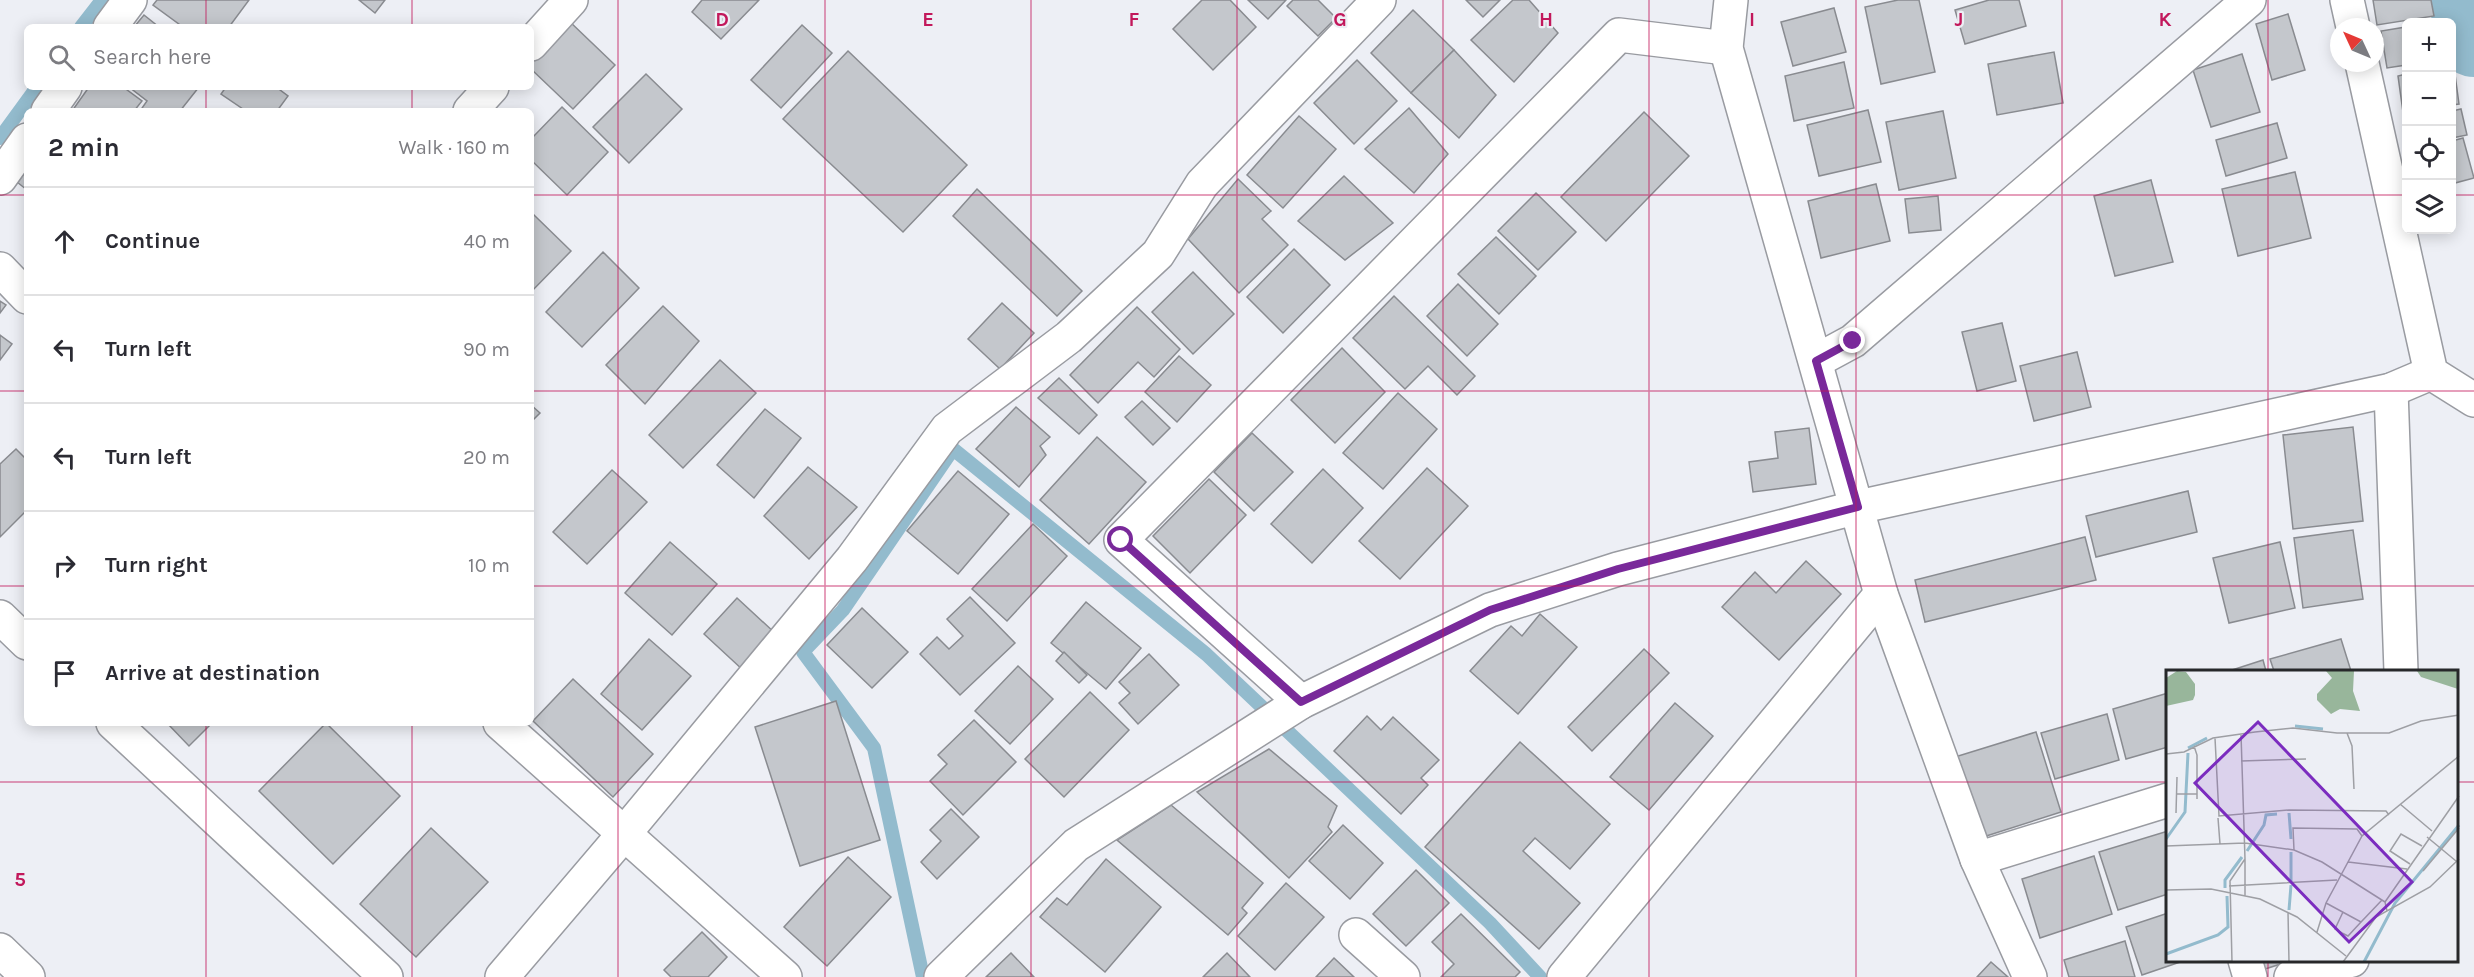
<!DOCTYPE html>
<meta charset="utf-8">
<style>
body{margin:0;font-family:Karla,sans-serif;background:#f7f7f7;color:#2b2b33}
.controls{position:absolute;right:18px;top:18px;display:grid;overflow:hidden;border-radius:9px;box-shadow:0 3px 15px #0003}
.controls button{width:54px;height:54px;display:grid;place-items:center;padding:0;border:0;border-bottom:2px solid #e1e1e2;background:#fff;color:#2b2b33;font:30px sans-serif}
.compass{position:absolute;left:2330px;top:18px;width:54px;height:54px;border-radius:50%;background:#fff;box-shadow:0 3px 15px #0003;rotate:314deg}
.stop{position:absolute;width:18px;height:18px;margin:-14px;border:4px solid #79299a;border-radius:50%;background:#fff}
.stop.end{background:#79299a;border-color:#fff;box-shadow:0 2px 6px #0008}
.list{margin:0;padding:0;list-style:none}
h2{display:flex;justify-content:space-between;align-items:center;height:78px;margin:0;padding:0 24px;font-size:26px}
h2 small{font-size:20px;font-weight:400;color:#7c7c81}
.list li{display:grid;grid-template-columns:39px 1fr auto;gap:18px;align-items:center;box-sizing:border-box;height:108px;padding:0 24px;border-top:2px solid #e1e1e2}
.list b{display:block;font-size:22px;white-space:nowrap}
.list em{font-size:20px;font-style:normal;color:#7c7c81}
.icon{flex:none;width:33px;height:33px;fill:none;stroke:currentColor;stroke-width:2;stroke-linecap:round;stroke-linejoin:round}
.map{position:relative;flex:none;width:2474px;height:977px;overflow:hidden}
.search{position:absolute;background:#fff;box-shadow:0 3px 15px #0003;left:24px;top:24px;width:510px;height:66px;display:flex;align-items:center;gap:15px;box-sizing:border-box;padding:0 21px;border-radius:9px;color:#7c7c81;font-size:22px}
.panel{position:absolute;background:#fff;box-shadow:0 3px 15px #0003;left:24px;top:108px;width:510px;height:618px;border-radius:9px}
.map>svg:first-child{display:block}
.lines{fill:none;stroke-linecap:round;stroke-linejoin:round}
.stream{stroke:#93bbcd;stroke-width:14}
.river{stroke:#93bbcd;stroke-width:78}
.building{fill:#c4c7cc;stroke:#898b90;stroke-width:1.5}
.minor-casing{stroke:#999ba1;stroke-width:36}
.minor{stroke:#fff;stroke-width:33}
.route{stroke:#79299a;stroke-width:8}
.grid{fill:none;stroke:#c2185b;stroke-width:1.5;stroke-opacity:0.55}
.inset-river{fill:none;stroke:#93bbcd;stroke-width:3}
.inset-road{fill:none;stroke:#9e9fa4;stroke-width:1.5}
.view{fill:#7b2cbf;fill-opacity:0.15;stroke:#7b2cbf;stroke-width:3}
.inset-edge{fill:none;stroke:#27282a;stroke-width:3}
.grid-label{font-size:20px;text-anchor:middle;font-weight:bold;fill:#c2185b;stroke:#edeff5;stroke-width:4.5;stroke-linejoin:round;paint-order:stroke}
</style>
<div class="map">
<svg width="2474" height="977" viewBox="0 0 2474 977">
<rect width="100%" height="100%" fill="#edeff5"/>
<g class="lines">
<g class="stream">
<path d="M81 27 102 0"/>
<path d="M0 138 37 87"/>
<path d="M923 977 874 748 803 652 843 610 953 449 1206 654 1490 923 1540 977"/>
</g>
<path class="river" d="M2468 0 2474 38"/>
</g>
<g class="building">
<path d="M157 0H249L229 27H183L153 5Z"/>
<path d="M359 0H385L375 13Z"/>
<path d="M702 0H759L721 39 692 12Z"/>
<path d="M1202 0H1230L1256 27 1213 70 1173 29Z"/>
<path d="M1248 0H1286L1268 19Z"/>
<path d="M1293 0H1318L1336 18 1318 36 1287 6Z"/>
<path d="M1466 0H1500L1483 17Z"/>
<path d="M1513 0H1529L1558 33 1514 82 1471 40Z"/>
<path d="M1898 0H1919L1935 72 1881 84 1865 7Z"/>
<path d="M1989 0H2019L2026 26 1965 44 1955 10Z"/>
<path d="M2373 0H2431L2434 16 2377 25Z"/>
<path d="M1834 8 1846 52 1793 66 1781 22Z"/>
<path d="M1413 10 1454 50 1411 93 1371 53Z"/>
<path d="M2288 14 2305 70 2272 80 2256 24Z"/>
<path d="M144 15 159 27H134Z"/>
<path d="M568 20 615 65 573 109 531 69V58Z"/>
<path d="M802 25 832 53 781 108 751 80Z"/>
<path d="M2406 27V65L2387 68 2381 31Z"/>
<path d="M1454 50 1496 95 1459 138 1411 93Z"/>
<path d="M848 51 967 165 903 232 783 119Z"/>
<path d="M2054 52 2063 103 1997 115 1988 64Z"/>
<path d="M2242 54 2260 112 2211 127 2193 70Z"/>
<path d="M1357 60 1397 101 1354 144 1314 103Z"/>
<path d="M1844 62 1854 108 1794 121 1785 76Z"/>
<path d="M2452 67H2454L2459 104 2452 105Z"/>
<path d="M646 74 682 109 629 163 593 127Z"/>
<path d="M2406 74V112H2403L2398 76Z"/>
<path d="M89 87H123L142 101 134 111H72Z"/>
<path d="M129 87H199L180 111H140L147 101Z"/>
<path d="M226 87H276L288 96 277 111H246L221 94Z"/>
<path d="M562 107 608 152 567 195 531 160V139Z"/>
<path d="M1409 108 1448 154 1414 193 1365 149Z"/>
<path d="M2461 109 2467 135 2452 138V111Z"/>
<path d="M1868 110 1881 162 1819 176 1807 125Z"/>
<path d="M1943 111 1956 178 1899 190 1886 122Z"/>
<path d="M1644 112 1689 156 1606 241 1561 197Z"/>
<path d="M1299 116 1336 149 1283 208 1247 175Z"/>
<path d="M2277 123 2287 158 2226 176 2216 140Z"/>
<path d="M2463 138 2474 178 2455 183 2452 175V141Z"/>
<path d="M27 170V190L17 182Z"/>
<path d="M2295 172 2311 238 2238 256 2222 189Z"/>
<path d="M1344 176 1393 223 1345 260 1298 221Z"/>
<path d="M1238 179 1271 211 1262 219 1288 245 1239 293 1188 239Z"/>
<path d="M2151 180 2173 262 2115 276 2094 196Z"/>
<path d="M1876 184 1890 241 1821 258 1808 201Z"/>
<path d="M977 189 1082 291 1057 316 953 216Z"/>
<path d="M1536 193 1576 232 1538 270 1498 231Z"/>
<path d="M1938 196 1941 230 1909 233 1905 199Z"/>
<path d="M534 215 571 251 531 292V219Z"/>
<path d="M1496 237 1536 276 1499 314 1458 274Z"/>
<path d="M1294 249 1330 285 1283 333 1247 297Z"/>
<path d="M603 252 639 288 582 347 546 312Z"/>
<path d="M1193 272 1234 314 1193 354 1152 312Z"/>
<path d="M1458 284 1498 324 1467 356 1427 316Z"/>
<path d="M1394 296 1475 376 1457 395 1428 366 1405 389 1353 338Z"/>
<path d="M0 301 6 305 0 313Z"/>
<path d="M1002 303 1034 333 1000 369 968 339Z"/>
<path d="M663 306 699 341 645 404 606 365Z"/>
<path d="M1137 307 1180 349 1154 377 1138 362 1098 403 1070 375Z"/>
<path d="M2002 323 2016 381 1977 391 1962 332Z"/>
<path d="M0 335 12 344 0 360Z"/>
<path d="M1342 348 1385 392 1335 443 1291 400Z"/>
<path d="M2077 352 2091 407 2034 421 2020 366Z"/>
<path d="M1179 356 1211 385 1177 422 1145 392Z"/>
<path d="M720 360 756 393 683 468 649 435Z"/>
<path d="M1059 378 1097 415 1079 434 1038 398Z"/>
<path d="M1398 393 1437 429 1383 489 1343 453Z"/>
<path d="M1142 401 1170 428 1153 445 1125 417Z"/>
<path d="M531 405 540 413 531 422Z"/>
<path d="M1016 407 1050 437 1040 446 1046 455 1019 487 976 449Z"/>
<path d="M765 409 801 438 754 498 717 465Z"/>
<path d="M2353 427 2363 521 2293 529 2283 435Z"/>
<path d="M1809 428 1816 484 1753 492 1749 462 1778 458 1775 432Z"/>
<path d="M1252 433 1293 472 1254 511 1214 472Z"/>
<path d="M1097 437 1146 482 1089 544 1040 500Z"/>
<path d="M16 449 27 460V510L0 537V464Z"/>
<path d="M808 467 857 507 809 559 764 516Z"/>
<path d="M1427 468 1468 506 1400 579 1359 541Z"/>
<path d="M1323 469 1363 508 1312 563 1271 524Z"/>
<path d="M612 470 647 502 587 564 553 532Z"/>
<path d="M958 471 1009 514 958 574 907 531Z"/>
<path d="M1209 479 1246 515 1190 573 1153 536Z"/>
<path d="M2188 491 2197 532 2096 557 2086 516Z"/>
<path d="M1033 524 1067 556 1007 621 972 589Z"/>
<path d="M2353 530 2363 599 2303 608 2294 538Z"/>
<path d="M2085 537 2096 580 1925 622 1915 580Z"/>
<path d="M670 542 717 584 672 635 625 593Z"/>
<path d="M2280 542 2295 608 2229 623 2213 558Z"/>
<path d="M1806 561 1841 594 1779 660 1722 607 1755 572 1776 593Z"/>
<path d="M970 597 1015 643 960 695 920 654 937 637 949 649 963 636 947 619Z"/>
<path d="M737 598 776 634 744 671 704 634Z"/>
<path d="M1086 602 1141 648 1106 689 1051 643Z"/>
<path d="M862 608 908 652 872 688 827 645Z"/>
<path d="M1540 614 1577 647 1518 714 1470 671 1511 626 1522 636Z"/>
<path d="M649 639 691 676 642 730 601 694Z"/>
<path d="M2341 639 2351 671H2274L2270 659Z"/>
<path d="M1644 649 1669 673 1592 751 1568 727Z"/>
<path d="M1064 652 1087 675 1079 683 1056 661Z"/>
<path d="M1149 654 1179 685 1138 724 1119 703 1130 693 1119 682Z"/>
<path d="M2263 660 2266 671H2229Z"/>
<path d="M1018 666 1053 699 1010 744 975 711Z"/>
<path d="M573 679 653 754 613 797 533 721Z"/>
<path d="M1090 692 1129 730 1064 797 1025 759Z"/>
<path d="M2168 693V747L2126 759 2113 709Z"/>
<path d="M836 701 880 840 800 866 755 727Z"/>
<path d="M1675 703 1713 736 1649 810 1610 777Z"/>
<path d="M2107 714 2119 760 2055 779 2041 733Z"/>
<path d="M1367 716 1381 730 1393 717 1439 760 1421 778 1428 785 1401 814 1334 751Z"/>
<path d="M974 720 1016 762 963 815 930 781 947 764 938 755Z"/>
<path d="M167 723H212L189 746Z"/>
<path d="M326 723 400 796 333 864 259 791Z"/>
<path d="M2036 732 2061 812 1980 838 1955 757Z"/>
<path d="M1520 742 1610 824 1570 869 1535 838 1523 851 1580 903 1539 949 1425 847Z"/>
<path d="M1269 749 1337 806 1328 827 1332 832 1289 878 1197 792Z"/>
<path d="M1171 805 1263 883 1242 908 1247 913 1228 935 1117 840Z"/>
<path d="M951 809 979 837 937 879 921 862 941 841 930 830Z"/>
<path d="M1343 825 1383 863 1350 899 1309 861Z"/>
<path d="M431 828 488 882 416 957 360 904Z"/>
<path d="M2168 831V894L2118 910 2099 852Z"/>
<path d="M2094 856 2112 914 2040 938 2022 879Z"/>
<path d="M848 857 891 897 827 966 784 927Z"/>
<path d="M1106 859 1161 907 1105 972 1040 917 1057 898 1067 905Z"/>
<path d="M1416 870 1449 903 1406 946 1373 914Z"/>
<path d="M1286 883 1324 917 1275 970 1238 936Z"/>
<path d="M2168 913V960H2186L2142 975 2126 927Z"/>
<path d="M1461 914 1520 972 1515 977H1441L1454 964 1432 942Z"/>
<path d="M702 932 727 957 708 977H671L664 970Z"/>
<path d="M2125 941 2135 977H2069L2064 960Z"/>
<path d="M1011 953 1034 977H986Z"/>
<path d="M1227 953 1250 977H1203Z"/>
<path d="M1334 958 1354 977H1316Z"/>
<path d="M2259 960H2293L2262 970Z"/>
<path d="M1991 962 2008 977H1977Z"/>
</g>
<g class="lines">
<g class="minor-casing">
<g id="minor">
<path d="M1731 0 1726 48 1881 594 1977 859 2030 977"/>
<path d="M2347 0 2353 27"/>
<path d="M110 27 130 0"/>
<path d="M531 44 571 0"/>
<path d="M2362 63 2431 373 2474 400"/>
<path d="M48 111 65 87"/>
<path d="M470 111 492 87"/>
<path d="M0 178 27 140"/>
<path d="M0 269 27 297"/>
<path d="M1816 361 1853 341 2249 0"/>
<path d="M2391 390 2401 671"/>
<path d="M0 617 27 643"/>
<path d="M1301 702 1121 540 1619 35 1726 48"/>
<path d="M113 723 386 977"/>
<path d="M500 723 785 977"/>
<path d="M1977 859 2168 800"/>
<path d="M1356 935 1403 977"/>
<path d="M0 950 28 977"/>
<path d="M2245 960 2250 977"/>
<path d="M502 977 623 835 852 559 947 429 1069 337 1158 254 1202 184 1379 0"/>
<path d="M941 977 1076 845 1301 702 1490 610 1618 569 1858 507 2391 390 2431 373"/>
<path d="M1564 977 1881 594"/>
<path d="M2291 977 2352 960"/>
</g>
</g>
<use href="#minor" class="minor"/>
</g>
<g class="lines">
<path class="route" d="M1121 540 1301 702 1490 610 1618 569 1858 507 1816 361 1853 341"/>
</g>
<path class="grid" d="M206 0V27M412 0V27M618 0V977M825 0V977M1031 0V977M1237 0V977M1443 0V977M1649 0V977M1856 0V977M2062 0V977M2268 0V671M206 87V111M412 87V111M0 195H27M531 195H2406M2452 195H2474M0 391H27M531 391H2474M0 586H27M531 586H2474M206 723V977M412 723V977M0 782H2168M2458 782H2474M2268 960V977"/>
<g transform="translate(2166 670)">
<rect width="292" height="292" fill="#edeff5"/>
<path d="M11 1 20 2 29 14V25L27 30 0 36V8ZM160 1H188L187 21 194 41 174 39 165 44 151 30V24L166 8ZM251 1H292V19L255 7Z" fill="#98b69b"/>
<path class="inset-river" d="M129 56 157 59M22 78 41 68M123 143 125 169M0 169 19 142 22 83M81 181 98 155 100 145 111 144M125 211V182M59 218V210L76 187M123 240 125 215M0 284 52 265 62 257 61 226M198 292 229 233 293 155"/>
<path class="inset-road" d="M181 63 186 76 188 119M49 68 53 146 123 140 220 141 223 145M28 76 31 85V129M0 84 18 82 47 68 89 62 127 58 171 63H223L255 51 293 45M75 91 140 89M10 124H31M234 134 266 161M10 143 11 107M52 148 54 174M261 167 290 191M0 176 79 173 128 180 156 192 219 232M128 180 127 158 191 159 196 166M79 189V226M182 192 241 199M244 194 224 181 235 164 256 176M257 201 293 158M63 216 171 210M0 220 45 219 94 229 131 247 180 286M160 233 195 252 216 230M221 241 219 232 293 126M122 242 123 292M177 242 169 259 176 263 182 266 195 252M151 262 160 233 196 166 293 86M18 292 66 291M66 292 64 211 79 189 75 64M177 292 210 247 264 217 293 189"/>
<path class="view" d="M92 52 246 212 183 272 29 113Z"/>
<rect width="292" height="292" class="inset-edge"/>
</g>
<g class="grid-label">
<text x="722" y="26">D</text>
<text x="928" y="26">E</text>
<text x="1134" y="26">F</text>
<text x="1340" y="26">G</text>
<text x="1546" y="26">H</text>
<text x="1752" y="26">I</text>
<text x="1959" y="26">J</text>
<text x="2165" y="26">K</text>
<text x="20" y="886">5</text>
</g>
</svg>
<div class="controls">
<button>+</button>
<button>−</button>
<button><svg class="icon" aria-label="locate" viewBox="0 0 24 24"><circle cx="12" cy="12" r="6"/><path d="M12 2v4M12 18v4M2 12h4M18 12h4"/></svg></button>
<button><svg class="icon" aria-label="layers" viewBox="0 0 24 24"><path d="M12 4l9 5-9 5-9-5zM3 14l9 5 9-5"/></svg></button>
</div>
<svg class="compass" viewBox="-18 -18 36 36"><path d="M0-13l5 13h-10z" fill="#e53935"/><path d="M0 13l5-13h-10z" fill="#7c7c81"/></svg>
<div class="stop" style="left:1121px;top:540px"></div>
<div class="stop end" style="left:1853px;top:341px"></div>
<div class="search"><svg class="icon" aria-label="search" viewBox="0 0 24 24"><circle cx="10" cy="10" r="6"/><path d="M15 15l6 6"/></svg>Search here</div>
<section class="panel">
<h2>2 min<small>Walk · 160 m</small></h2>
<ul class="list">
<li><svg class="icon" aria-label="ahead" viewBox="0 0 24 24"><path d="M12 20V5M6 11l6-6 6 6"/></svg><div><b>Continue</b></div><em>40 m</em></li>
<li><svg class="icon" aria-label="left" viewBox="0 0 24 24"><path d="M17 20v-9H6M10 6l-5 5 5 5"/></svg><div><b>Turn left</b></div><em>90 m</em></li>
<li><svg class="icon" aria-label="left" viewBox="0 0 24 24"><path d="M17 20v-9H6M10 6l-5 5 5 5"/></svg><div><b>Turn left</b></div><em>20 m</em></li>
<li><svg class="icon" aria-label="right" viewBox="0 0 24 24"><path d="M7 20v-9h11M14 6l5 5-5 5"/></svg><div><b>Turn right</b></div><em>10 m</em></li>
<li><svg class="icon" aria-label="arrive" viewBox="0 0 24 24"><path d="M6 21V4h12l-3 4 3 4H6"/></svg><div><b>Arrive at destination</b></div></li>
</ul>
</section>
</div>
